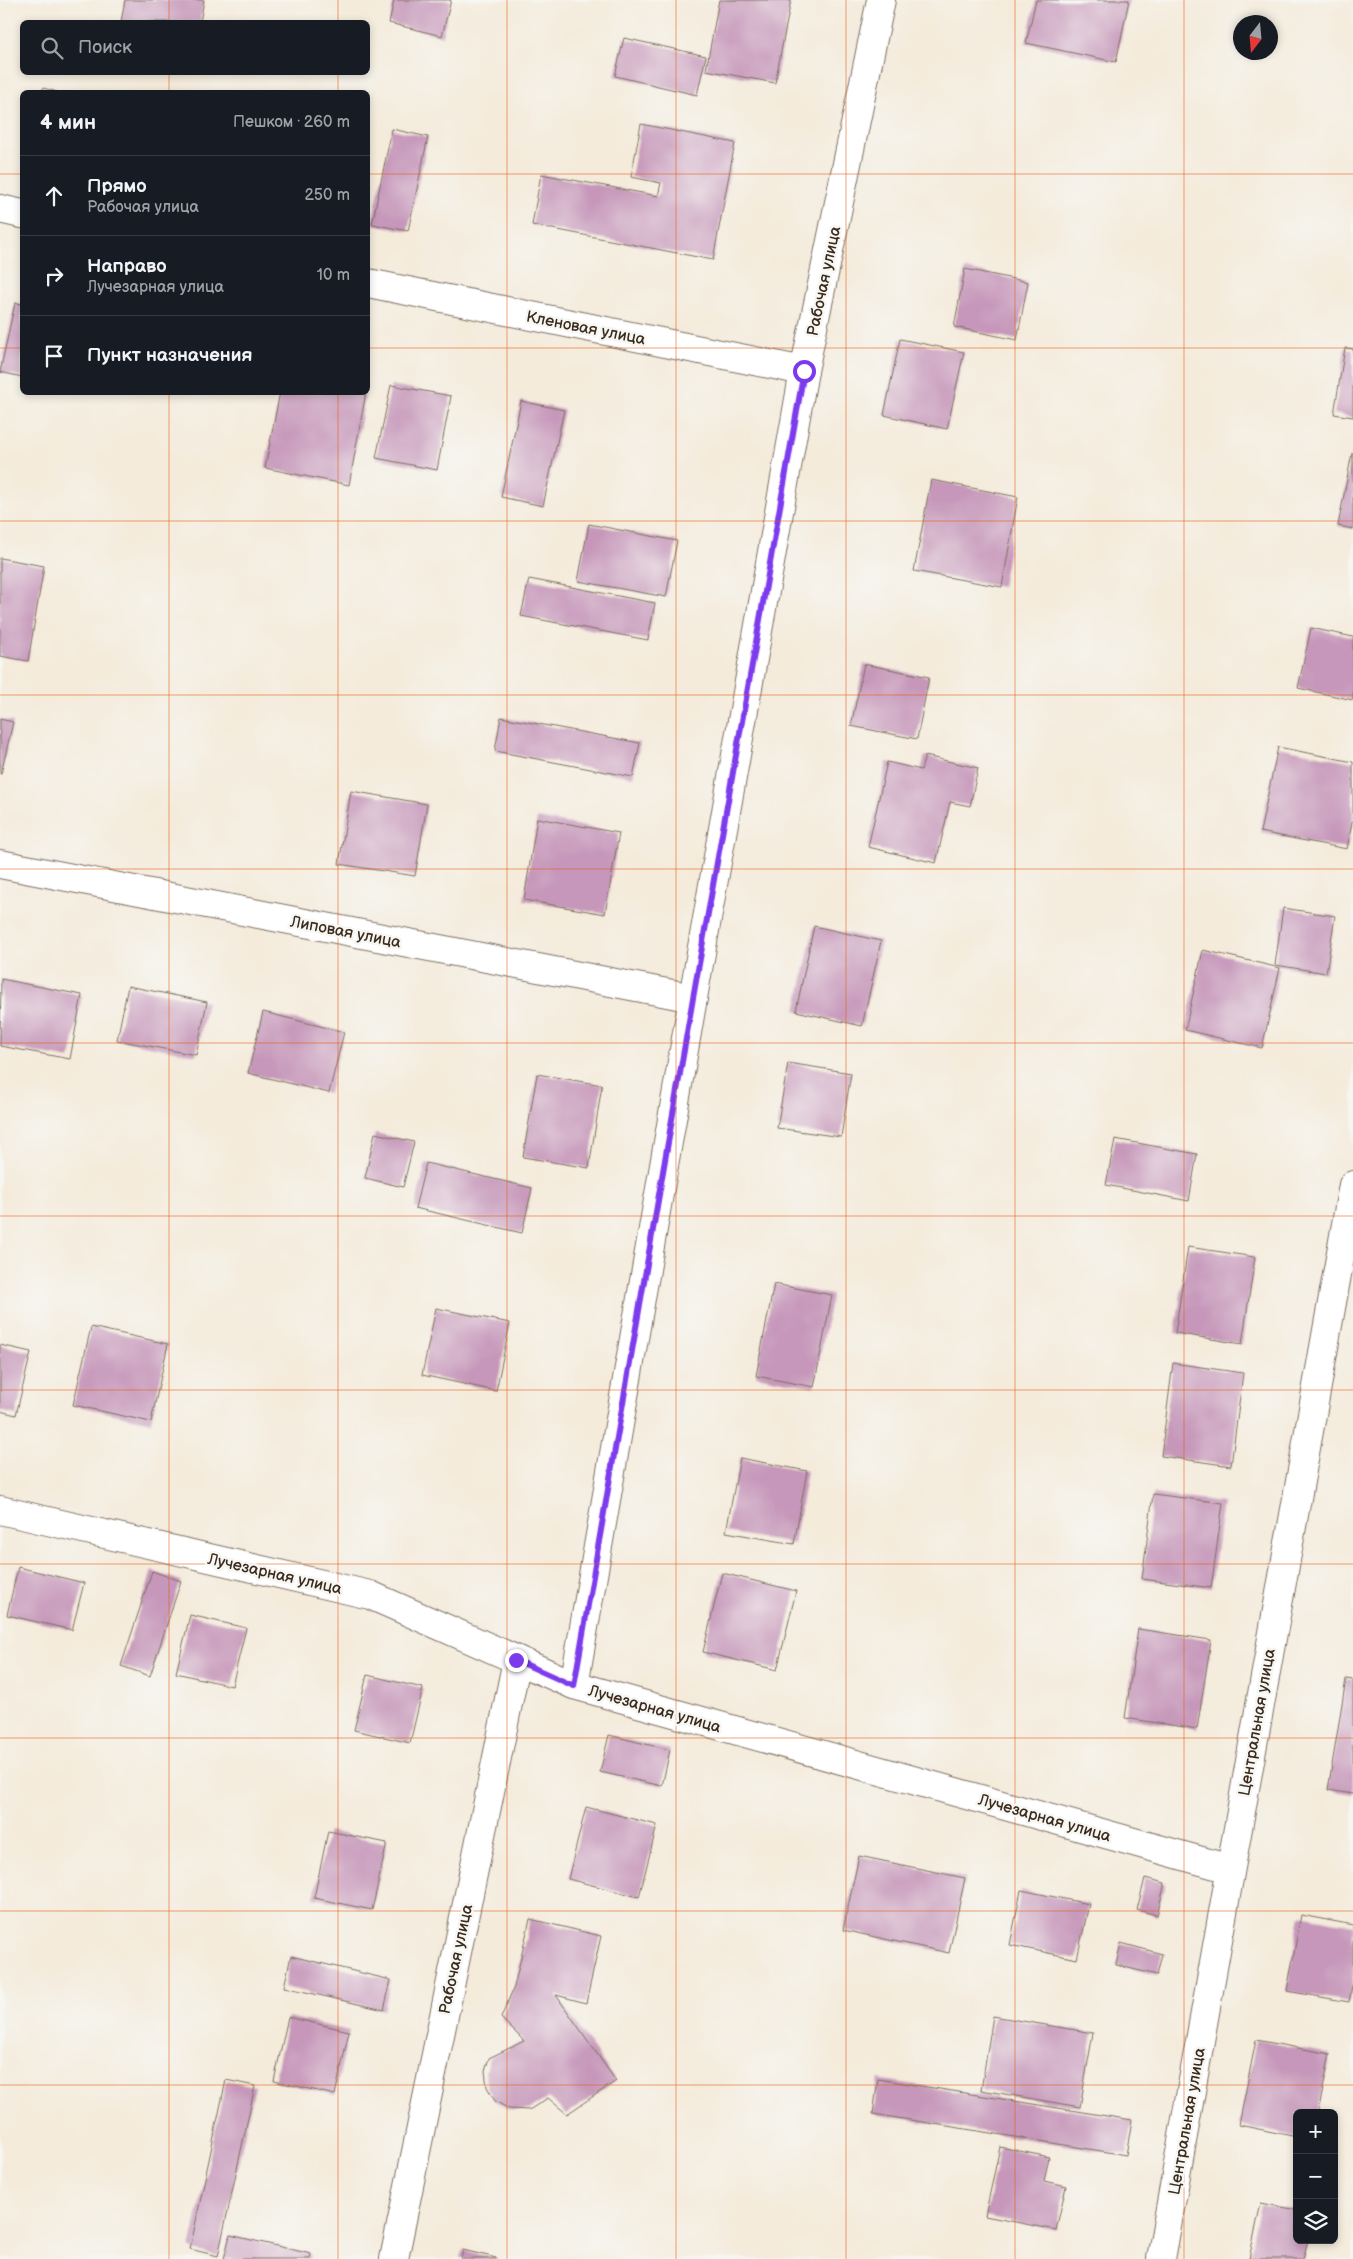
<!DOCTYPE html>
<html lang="ru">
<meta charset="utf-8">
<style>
body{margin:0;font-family:"Balsamiq Sans",sans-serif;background:#242831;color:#f1f3f6}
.controls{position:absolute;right:15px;bottom:15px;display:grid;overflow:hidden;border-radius:8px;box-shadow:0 2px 8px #0003}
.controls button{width:45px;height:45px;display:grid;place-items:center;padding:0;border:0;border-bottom:1px solid #363941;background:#171b24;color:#f1f3f6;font:25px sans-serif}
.compass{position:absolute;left:1233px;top:15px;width:45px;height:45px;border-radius:50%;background:#171b24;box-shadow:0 2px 8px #0003;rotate:196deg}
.stop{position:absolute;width:15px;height:15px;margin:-11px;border:4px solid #7c3aed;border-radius:50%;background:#fff}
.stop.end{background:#7c3aed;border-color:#fff;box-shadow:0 1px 5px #0008}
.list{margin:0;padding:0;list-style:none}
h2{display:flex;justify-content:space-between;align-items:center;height:65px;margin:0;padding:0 20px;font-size:21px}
h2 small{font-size:16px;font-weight:400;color:#9ea1a6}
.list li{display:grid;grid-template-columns:32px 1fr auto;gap:15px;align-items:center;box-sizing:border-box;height:80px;padding:0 20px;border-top:1px solid #363941}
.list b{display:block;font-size:19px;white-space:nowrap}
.list p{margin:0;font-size:16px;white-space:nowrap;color:#9ea1a6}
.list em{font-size:16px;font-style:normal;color:#9ea1a6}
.icon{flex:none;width:28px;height:28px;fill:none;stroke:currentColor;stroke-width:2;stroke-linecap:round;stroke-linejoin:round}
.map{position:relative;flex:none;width:1353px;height:2259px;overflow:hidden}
.search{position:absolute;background:#171b24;box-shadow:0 2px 8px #0003;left:20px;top:20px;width:350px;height:55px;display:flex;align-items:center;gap:12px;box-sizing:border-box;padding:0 18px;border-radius:8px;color:#9ea1a6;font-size:19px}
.panel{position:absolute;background:#171b24;box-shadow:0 2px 8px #0003;left:20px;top:90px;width:350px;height:305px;border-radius:8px}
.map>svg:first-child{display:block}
.building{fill:#c697ba}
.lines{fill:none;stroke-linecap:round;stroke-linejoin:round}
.street-casing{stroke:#7c6e60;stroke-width:30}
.street{stroke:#fff;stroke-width:28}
.route{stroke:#7c3aed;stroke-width:6}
.grid{fill:none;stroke:#e8590c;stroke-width:1;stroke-opacity:0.55}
.labels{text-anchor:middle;stroke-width:5;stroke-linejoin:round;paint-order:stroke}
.street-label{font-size:16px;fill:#3b2a1e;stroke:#f6f6f2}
</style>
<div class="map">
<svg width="1353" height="2259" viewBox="0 0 1353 2259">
<rect width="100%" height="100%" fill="#f6f6f2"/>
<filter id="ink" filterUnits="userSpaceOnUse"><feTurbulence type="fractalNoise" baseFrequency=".02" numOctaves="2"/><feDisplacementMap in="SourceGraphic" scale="10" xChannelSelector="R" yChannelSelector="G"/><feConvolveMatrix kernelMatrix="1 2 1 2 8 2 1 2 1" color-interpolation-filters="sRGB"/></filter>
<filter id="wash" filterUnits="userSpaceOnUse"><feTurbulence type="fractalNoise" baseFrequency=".0096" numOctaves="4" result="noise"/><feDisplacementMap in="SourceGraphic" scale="20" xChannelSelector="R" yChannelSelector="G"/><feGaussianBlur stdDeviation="1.12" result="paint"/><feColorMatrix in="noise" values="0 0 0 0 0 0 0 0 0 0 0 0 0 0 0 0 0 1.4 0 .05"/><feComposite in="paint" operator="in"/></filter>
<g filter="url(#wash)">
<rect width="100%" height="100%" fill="#f4ebdb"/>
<g id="blocks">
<g class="building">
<path d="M125 0H204L200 22H121Z"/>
<path d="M394 0H451L442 36 389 23Z"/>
<path d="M719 0H791L775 83 706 70Z"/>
<path d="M1036 0H1129L1116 62 1026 43Z"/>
<path d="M624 38 706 56 697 95 615 76Z"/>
<path d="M43 88 57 92H42Z"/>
<path d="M641 124 735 143 713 260 532 225 541 174 658 196 661 183 631 177Z"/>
<path d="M392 129 428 137 408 231 372 224Z"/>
<path d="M965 269 1028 282 1017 340 954 327Z"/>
<path d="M15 303 22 304V377L0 372Z"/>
<path d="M900 339 964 352 947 429 884 415Z"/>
<path d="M1345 348 1353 349V417L1334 414Z"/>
<path d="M391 385 451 396 437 470 376 458Z"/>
<path d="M280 392H366L349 485 265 468Z"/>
<path d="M521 401 564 410 543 506 501 497Z"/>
<path d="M1352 453H1353V529L1338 526Z"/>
<path d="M931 480 1018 497 1002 587 914 571Z"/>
<path d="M589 524 677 541 666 597 578 581Z"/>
<path d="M0 558 44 566 28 661 0 656Z"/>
<path d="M529 579 655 603 648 640 521 616Z"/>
<path d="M1311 628 1353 637V700L1298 688Z"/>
<path d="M864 664 929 677 917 739 851 726Z"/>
<path d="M501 717 640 743 633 777 495 751Z"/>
<path d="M0 719 13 722 1 774H0Z"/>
<path d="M1278 747 1353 762V817L1347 849 1260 832Z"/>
<path d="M925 756 978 768 970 806 950 802 936 863 868 847 887 762 921 770Z"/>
<path d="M351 791 427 804 415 876 339 864Z"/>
<path d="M537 818 619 833 605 914 524 900Z"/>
<path d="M1283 908 1335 916 1326 973 1275 965Z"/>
<path d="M814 926 881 941 862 1026 796 1011Z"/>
<path d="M1203 950 1280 968 1262 1048 1185 1030Z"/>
<path d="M1 979 82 995 70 1059 0 1046Z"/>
<path d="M128 986 207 1002 196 1055 117 1040Z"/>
<path d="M263 1012 344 1032 329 1093 248 1073Z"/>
<path d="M788 1063 851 1073 841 1137 777 1128Z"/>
<path d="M537 1074 602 1085 589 1168 523 1157Z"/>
<path d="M375 1133 414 1142 403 1187 365 1178Z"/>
<path d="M1115 1139 1197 1154 1189 1201 1106 1185Z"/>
<path d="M426 1163 532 1188 522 1233 415 1208Z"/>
<path d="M1188 1247 1255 1257 1242 1344 1175 1333Z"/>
<path d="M774 1284 832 1295 814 1387 756 1376Z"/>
<path d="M436 1308 510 1323 496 1391 422 1375Z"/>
<path d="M91 1327 168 1344 151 1422 73 1405Z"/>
<path d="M0 1345 31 1352 16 1415 0 1411Z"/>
<path d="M1173 1363 1243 1373 1231 1466 1161 1456Z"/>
<path d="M740 1458 807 1471 794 1544 726 1532Z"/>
<path d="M1153 1494 1223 1503 1211 1588 1142 1579Z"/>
<path d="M18 1567 84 1583 72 1630 7 1615Z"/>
<path d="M152 1571 181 1581 150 1676 121 1666Z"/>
<path d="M722 1573 796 1591 777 1670 703 1652Z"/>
<path d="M190 1615 246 1628 232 1686 176 1673Z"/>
<path d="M1138 1629 1211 1640 1197 1729 1125 1718Z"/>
<path d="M367 1675 423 1688 410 1743 354 1730Z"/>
<path d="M1346 1679 1353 1680V1794L1328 1790Z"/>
<path d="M609 1735 670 1750 662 1786 600 1772Z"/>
<path d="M586 1807 657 1825 639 1897 568 1879Z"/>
<path d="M328 1831 387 1843 372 1910 314 1898Z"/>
<path d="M859 1856 965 1878 949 1953 843 1930Z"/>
<path d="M1145 1878 1165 1883 1157 1915 1137 1910Z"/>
<path d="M1021 1890 1089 1904 1077 1959 1010 1945Z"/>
<path d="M1301 1915 1353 1925V1980L1349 2002 1287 1991Z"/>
<path d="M530 1919 601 1936 586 2003 556 1995 616 2081 567 2114 548 2098 529 2110 509 2109 495 2101 487 2087 485 2071 489 2058 524 2041 501 2018 514 1987Z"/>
<path d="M1121 1943 1162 1954 1157 1975 1116 1965Z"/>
<path d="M291 1956 391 1980 384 2010 284 1987Z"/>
<path d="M993 2016 1093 2033 1080 2107 981 2090Z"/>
<path d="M288 2017 349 2031 335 2095 274 2081Z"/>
<path d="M1256 2040 1330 2054 1318 2113H1297V2137L1239 2125Z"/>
<path d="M878 2079 1132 2120 1126 2155 873 2114Z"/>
<path d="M226 2080 255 2086 218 2256 190 2249Z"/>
<path d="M1000 2147 1049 2157 1044 2181 1066 2186 1056 2230 985 2216Z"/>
<path d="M1261 2203 1297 2210V2240H1308L1303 2259H1249Z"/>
<path d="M230 2235 311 2254 310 2259H224Z"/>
<path d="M463 2250 496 2258V2259H461Z"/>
</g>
</g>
</g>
<g filter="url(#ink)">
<use href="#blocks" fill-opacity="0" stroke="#7c6e60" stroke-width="1"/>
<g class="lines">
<g class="street-casing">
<g id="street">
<path d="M0 209 22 214"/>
<path d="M368 283 804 371"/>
<path d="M0 864 693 998"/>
<path d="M0 1510 370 1595 574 1685 1230 1869"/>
<path d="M574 1685 693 998 804 371 881 0"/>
<path d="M394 2259 517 1660"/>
<path d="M1161 2259 1353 1185"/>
</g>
</g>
<use href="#street" class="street"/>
</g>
</g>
<g class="lines" filter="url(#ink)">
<path class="route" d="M516 1660 574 1686 693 998 804 371"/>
</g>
<path class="grid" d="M169 0V22M338 0V22M507 0V2259M676 0V2259M846 0V2259M1015 0V2259M1184 0V2259M169 72V92M338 72V92M0 174H22M368 174H1353M0 348H22M368 348H1353M169 392V2259M338 392V2259M0 521H1353M0 695H1353M0 869H1353M0 1043H1353M0 1216H1353M0 1390H1353M0 1564H1353M0 1738H1353M0 1911H1353M0 2085H1353"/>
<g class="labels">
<g class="street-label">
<text transform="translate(823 281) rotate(-78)" y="6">Рабочая улица</text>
<text transform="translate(586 327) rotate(11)" y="6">Кленовая улица</text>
<text transform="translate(346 931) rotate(11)" y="6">Липовая улица</text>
<text transform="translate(275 1573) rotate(13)" y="6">Лучезарная улица</text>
<text transform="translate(655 1708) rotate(16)" y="6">Лучезарная улица</text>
<text transform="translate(1256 1722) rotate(-80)" y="6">Центральная улица</text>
<text transform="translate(1045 1817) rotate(16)" y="6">Лучезарная улица</text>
<text transform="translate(455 1959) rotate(-78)" y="6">Рабочая улица</text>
<text transform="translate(1186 2121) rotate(-80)" y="6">Центральная улица</text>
</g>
</g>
</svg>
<div class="controls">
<button>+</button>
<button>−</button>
<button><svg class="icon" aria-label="layers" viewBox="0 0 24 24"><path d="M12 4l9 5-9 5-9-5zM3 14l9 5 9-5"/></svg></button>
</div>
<svg class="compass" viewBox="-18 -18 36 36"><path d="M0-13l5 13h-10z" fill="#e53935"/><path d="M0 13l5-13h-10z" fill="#9ea1a6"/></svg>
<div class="stop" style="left:804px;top:371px"></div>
<div class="stop end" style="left:516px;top:1660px"></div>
<div class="search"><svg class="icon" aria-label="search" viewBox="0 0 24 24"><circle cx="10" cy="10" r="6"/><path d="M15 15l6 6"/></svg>Поиск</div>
<section class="panel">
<h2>4 мин<small>Пешком · 260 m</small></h2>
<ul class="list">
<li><svg class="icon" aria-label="ahead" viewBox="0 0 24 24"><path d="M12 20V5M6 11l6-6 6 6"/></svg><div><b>Прямо</b><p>Рабочая улица</p></div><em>250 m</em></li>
<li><svg class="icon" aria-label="right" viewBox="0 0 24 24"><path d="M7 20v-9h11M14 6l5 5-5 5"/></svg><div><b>Направо</b><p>Лучезарная улица</p></div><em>10 m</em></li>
<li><svg class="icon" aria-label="arrive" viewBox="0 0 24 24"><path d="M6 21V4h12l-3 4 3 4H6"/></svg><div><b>Пункт назначения</b></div></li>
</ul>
</section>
</div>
